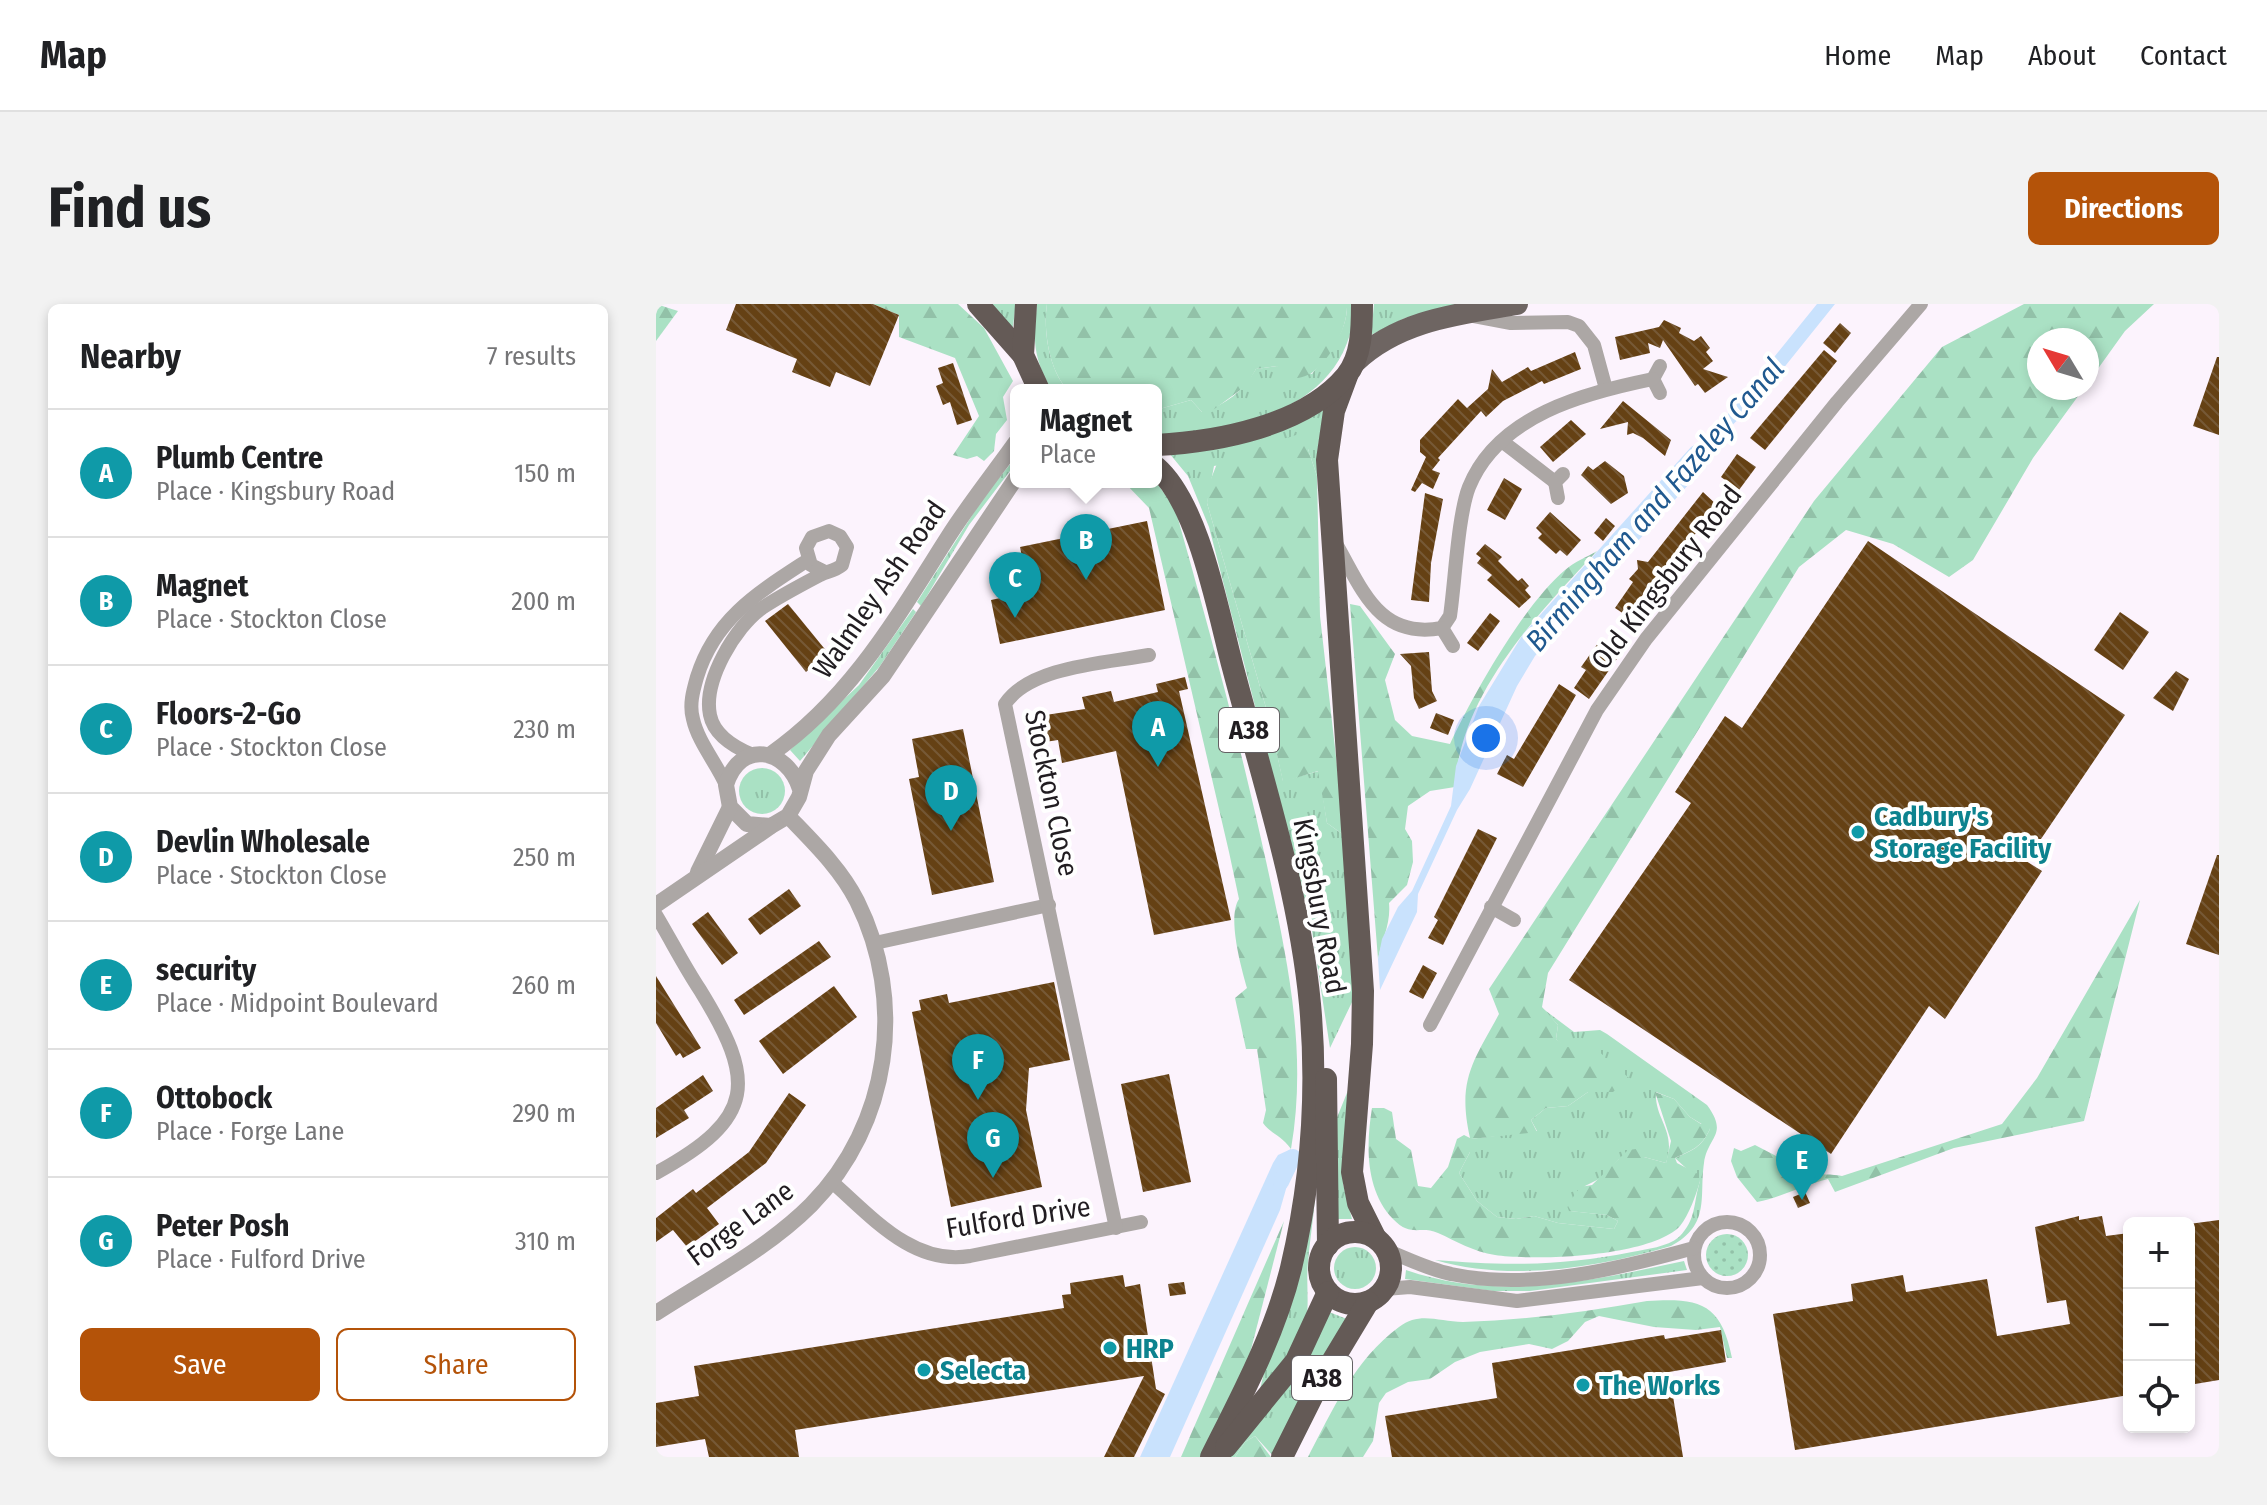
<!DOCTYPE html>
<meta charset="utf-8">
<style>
body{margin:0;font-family:"Fira Sans Condensed",sans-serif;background:#f2f2f2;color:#202124}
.controls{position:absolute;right:24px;bottom:24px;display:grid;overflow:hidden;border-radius:12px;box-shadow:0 4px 12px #0003}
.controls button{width:72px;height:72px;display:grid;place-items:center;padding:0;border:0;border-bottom:2px solid #e0e0e0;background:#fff;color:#202124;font:40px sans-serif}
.compass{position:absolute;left:1371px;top:24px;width:72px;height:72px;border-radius:50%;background:#fff;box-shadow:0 4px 12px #0003;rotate:308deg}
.you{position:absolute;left:830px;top:434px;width:28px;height:28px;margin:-20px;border:6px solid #fff;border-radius:50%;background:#1a73e8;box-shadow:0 0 0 12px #1a73e833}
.badge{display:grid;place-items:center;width:52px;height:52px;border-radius:50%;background:#b45309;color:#fff;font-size:26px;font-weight:700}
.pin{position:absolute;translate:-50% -66px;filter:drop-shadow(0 2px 4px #0008)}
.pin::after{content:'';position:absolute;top:42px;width:28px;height:24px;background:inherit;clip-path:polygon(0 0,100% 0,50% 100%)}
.popup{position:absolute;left:354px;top:80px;width:152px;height:104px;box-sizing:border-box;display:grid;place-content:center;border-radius:12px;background:#fff;filter:drop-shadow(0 2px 6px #0005);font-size:26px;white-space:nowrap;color:#757577}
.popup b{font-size:30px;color:#202124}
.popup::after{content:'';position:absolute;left:50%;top:100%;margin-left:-16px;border:16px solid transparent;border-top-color:#fff}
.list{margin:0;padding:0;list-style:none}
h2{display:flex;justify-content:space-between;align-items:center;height:104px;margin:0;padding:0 32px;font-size:34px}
h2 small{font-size:26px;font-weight:400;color:#757577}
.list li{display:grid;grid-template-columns:52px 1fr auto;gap:24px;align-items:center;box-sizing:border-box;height:128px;padding:0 32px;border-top:2px solid #e0e0e0}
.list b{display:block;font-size:30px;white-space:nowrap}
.list p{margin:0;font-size:26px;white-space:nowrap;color:#757577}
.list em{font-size:26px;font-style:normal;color:#757577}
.actions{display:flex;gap:16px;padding:24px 32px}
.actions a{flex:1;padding:18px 0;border:2px solid #b45309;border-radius:12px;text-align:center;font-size:28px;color:#b45309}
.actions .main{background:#b45309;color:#fff}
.icon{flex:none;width:44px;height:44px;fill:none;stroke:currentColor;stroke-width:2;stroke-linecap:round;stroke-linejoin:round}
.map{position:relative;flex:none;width:1563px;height:1153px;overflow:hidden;border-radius:12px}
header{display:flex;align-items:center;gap:48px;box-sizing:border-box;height:112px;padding:0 40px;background:#fff;border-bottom:2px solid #e0e0e0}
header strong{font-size:38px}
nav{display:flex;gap:44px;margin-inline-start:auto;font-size:28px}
.intro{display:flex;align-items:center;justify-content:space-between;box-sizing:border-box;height:192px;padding:0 48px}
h1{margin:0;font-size:56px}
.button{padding:20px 36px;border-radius:12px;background:#b45309;color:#fff;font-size:28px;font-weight:700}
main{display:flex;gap:48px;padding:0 48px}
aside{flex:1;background:#fff;border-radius:12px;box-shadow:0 4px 12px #0003}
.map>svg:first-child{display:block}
.grass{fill:url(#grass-tufts)}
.forest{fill:url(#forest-firs)}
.garden{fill:url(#garden-dots)}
.water{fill:#c9e2fd}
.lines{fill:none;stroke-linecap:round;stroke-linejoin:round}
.canal{stroke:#c9e2fd;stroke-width:16}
.building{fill:url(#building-back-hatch)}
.minor{stroke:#aca7a5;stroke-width:14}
.tertiary{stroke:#aca7a5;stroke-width:16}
.primary{stroke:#6e6562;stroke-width:22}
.trunk{stroke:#645a56;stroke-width:22}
.culture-dot{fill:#0f9aa8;stroke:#fff;stroke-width:3}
.labels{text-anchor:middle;stroke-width:8;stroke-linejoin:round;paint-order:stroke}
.shield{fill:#fff;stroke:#646164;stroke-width:2}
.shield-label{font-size:26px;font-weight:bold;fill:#211d21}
.street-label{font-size:28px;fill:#211d21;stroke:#fff}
.culture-label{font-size:28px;font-weight:bold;fill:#0d838f;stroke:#fff;text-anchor:start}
.water-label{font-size:30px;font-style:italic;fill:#20598f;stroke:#fff}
</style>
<header>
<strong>Map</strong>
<nav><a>Home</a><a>Map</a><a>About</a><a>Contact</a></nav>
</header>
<div class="intro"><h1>Find us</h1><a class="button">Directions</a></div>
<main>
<aside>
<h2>Nearby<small>7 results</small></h2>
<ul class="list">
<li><span class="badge" style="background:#0f9aa8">A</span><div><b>Plumb Centre</b><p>Place · Kingsbury Road</p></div><em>150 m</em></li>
<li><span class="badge" style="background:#0f9aa8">B</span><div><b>Magnet</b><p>Place · Stockton Close</p></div><em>200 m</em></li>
<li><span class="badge" style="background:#0f9aa8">C</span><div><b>Floors-2-Go</b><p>Place · Stockton Close</p></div><em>230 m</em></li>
<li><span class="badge" style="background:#0f9aa8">D</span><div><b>Devlin Wholesale</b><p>Place · Stockton Close</p></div><em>250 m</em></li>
<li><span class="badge" style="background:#0f9aa8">E</span><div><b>security</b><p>Place · Midpoint Boulevard</p></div><em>260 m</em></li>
<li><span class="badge" style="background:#0f9aa8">F</span><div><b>Ottobock</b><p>Place · Forge Lane</p></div><em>290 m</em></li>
<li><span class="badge" style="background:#0f9aa8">G</span><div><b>Peter Posh</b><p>Place · Fulford Drive</p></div><em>310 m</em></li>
</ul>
<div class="actions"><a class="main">Save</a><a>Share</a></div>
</aside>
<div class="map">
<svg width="1563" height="1153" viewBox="0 0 1563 1153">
<defs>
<pattern id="grass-tufts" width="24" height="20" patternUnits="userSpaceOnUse" patternTransform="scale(2)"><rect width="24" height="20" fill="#aae1c4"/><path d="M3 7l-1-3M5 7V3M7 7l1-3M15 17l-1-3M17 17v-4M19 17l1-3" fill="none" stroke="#92c1a8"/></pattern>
<pattern id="forest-firs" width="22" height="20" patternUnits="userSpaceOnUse" patternTransform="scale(2)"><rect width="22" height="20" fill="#aae1c4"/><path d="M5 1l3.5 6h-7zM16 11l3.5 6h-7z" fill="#92c1a8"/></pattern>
<pattern id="garden-dots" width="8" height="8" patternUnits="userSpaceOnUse" patternTransform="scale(2)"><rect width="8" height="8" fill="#aae1c4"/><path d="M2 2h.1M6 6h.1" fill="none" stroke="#92c1a8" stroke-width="1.8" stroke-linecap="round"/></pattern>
<pattern id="building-back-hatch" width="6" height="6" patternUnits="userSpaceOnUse" patternTransform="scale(2)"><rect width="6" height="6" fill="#654114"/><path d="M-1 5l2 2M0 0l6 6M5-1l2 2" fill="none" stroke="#765936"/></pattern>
</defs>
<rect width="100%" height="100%" fill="#fcf3fd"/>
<g class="grass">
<path d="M332 0H360L356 29Z"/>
<path d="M381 0H391C387 26 393 67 412 86H395C377 52 377 37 381 0Z"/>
<path d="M691 0H699C693 105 587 126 500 131V106L535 96 546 108C570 101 587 87 600 65L621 62 656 70C672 49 692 28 691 0Z"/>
<path d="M718 0H808L749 14 715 31Z"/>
<path d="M671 99 662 142 661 172 652 145 558 162 551 199 613 414 627 477 663 467 671 519 689 532 697 696 674 744 655 620 553 223 532 172 513 149Z"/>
<path d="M360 153V159L313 221 265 302 261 298 329 191Z"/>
<path d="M257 305 260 308 224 362 144 457 134 446 203 381Z"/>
<circle cx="106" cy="487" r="23"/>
<path d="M886 704 918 728 944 726 951 730 1051 801C1073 831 1052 832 1048 859 1043 892 1055 921 1015 942 941 964 854 978 779 956 850 962 906 962 976 948 991 945 1011 943 1023 933 1041 915 1037 899 1044 877L1019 854C1037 846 1045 844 1054 825L1034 813 1018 795 1000 788C998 815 1021 827 1010 859L988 853 963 855 947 873 929 882 914 907 951 911 962 917 958 925 902 919 878 912 860 915 841 913 821 897 803 869 814 848V835L881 827 875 816 890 804 912 802 932 788H957L900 735 902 721Z"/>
<path d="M697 774 687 880 696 915H680V816Z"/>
<path d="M660 860C661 894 655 925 652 958 649 985 657 1012 643 1037 634 1054 616 1070 604 1085Z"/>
<circle cx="699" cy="964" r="21"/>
<path d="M1028 957 1031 966 874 987H837L749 975 750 966C843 998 935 977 1028 957Z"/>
<path d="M673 1008 691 1015 618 1153 599 1132 589 1138 579 1153H572L654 1051Z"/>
</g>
<g class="forest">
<path d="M0 0 22 7 0 37Z"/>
<path d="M217 0H302L328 24 357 77 347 93 351 116 340 130 338 147 328 157 321 152 311 155 297 151 323 112 299 54 243 33V11Z"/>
<path d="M391 0H691C692 23 676 53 657 68 651 73 640 74 633 76L621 62 600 65 591 81 553 109 546 108 535 96 500 106V86H412C393 67 387 26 391 0Z"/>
<path d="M1368 0H1498L1469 27 1431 80V36H1383V84H1428L1377 154 1317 256 1293 273 1237 240 1190 226 1143 263 892 669 886 703 902 721 900 735 911 743 940 745 973 774 957 788H932L912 802 890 804 875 816 881 828 815 835 814 848 803 869 821 897 841 913 860 915 878 912 902 919 958 925 962 917 951 911 913 907 911 902 924 883 936 881 972 846 980 845 988 853 1010 859 1015 837 999 788 1018 795 1034 813 1045 820 1051 818 1054 825C1045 844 1036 846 1019 854L1021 859 1042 870 1044 877C1040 891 1033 911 1024 922 995 953 879 957 839 951 818 948 800 937 782 929 764 921 755 934 737 915 709 886 710 841 716 804H728L736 808 740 835 755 846 762 882 775 884 792 863 801 835 808 831 814 834C801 776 817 758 843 710L833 685 1158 197 1286 43Z"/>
<path d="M640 131 652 145 661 172 664 312 689 532 671 519 662 467 627 478 613 414 551 199 553 180 562 157Z"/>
<path d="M468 178H500L519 204C552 321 584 438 610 557 631 653 652 747 635 845 625 831 615 830 607 819L610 806 601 745H590L579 694 591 684C585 663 571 613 583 595L573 548 493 204Z"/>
<path d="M941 247C881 311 804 390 799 483L774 487 752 502 749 525 756 537 757 558 751 581 733 599C735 620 726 635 722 655L694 300 704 302 739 350 729 376 739 416 756 432 794 440C818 389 867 302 909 266 918 258 931 253 941 247Z"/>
<path d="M1484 596 1428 817 1298 844 1179 888 1172 875C1147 881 1126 893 1101 898L1081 873 1075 857 1078 844 1085 847 1099 841 1124 854 1126 862C1144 874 1165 868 1186 872L1346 820 1381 774Z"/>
<path d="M628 917 591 1061 546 1153H525Z"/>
<path d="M991 997C1043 994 1065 998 1076 1054H1071L1064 1023 1040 1026 998 1023 943 1012 929 1018 912 1037 896 1045 873 1040 824 1048 799 1058 774 1075 752 1078 730 1089 723 1099 717 1137 707 1153H652C676 1107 699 1055 743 1023 764 1007 783 1018 807 1018 870 1016 929 1008 991 997Z"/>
<path d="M599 1132 615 1153H579L589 1138Z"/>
</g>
<circle class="garden" cx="1071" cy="951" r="21"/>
<g class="water">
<path d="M1161 0H1179L1101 97 1056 141 1041 171 879 352 861 382 814 485 801 506 762 590 761 608 724 686 722 655 726 635 742 603 756 587 795 502 800 462 823 402 867 330 1035 143 1055 131Z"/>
<path d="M635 845 632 878 624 906 514 1153H484L617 859 622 851Z"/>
</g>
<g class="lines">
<path class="canal" d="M625 878 637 853"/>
</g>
<g class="building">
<path d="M80 0H217L243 11 214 82 180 68 174 83 136 68 141 55 70 26Z"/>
<path d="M1008 16 1025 24 1023 29 1038 37 1045 32 1054 44 1050 48 1057 57 1047 65 1072 73 1049 89 1042 80 1039 82 1007 36 1004 44 992 39 994 49 964 56 959 33 1003 23Z"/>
<path d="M1184 19 1195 29 1179 49 1167 39Z"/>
<path d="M1168 46 1181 57 1109 146 1094 134Z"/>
<path d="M919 48 925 65 888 80 886 77 847 97 830 113 825 107 782 154 784 156 776 166 784 169 777 185 766 179 759 188 755 186 770 153 764 148V136L802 95 811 104 832 85 836 65 846 78 872 63 875 67Z"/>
<path d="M1561 53H1563V131L1537 122Z"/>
<path d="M297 59 316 116 301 121 294 98 287 101 280 82 287 79 282 64Z"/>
<path d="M967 97 1015 136 1009 152 987 134 977 129 971 131 972 118 944 125Z"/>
<path d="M915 116 930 130 897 158 884 143Z"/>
<path d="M1081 150 1100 163 1083 186 1065 173Z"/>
<path d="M949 157 968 172 972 189 955 200 925 171 932 162 937 166Z"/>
<path d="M848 174 866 185 849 216 831 206Z"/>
<path d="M1047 188 1063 203 1034 236 1041 242 1012 276 1003 269 971 312 959 304 977 278 973 275 982 265 981 256 992 258Z"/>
<path d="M769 189 787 195 775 259 773 298 755 296Z"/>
<path d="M894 208 925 236 911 252 904 246 900 250 882 234 886 230 880 224Z"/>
<path d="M950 214 959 222 947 237 938 229Z"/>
<path d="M491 217 509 306 344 340 335 296 373 288 364 243Z"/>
<path d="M1212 237 1469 411 1370 557 1386 567 1289 715 1273 702 1175 850 913 676 1035 499 1019 488 1069 412 1086 424Z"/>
<path d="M829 240 846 253 842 257 862 277 866 274 873 282 869 286 875 293 863 304 831 276 836 271 821 259 825 254 820 250Z"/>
<path d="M132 300 172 349 150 368 109 317Z"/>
<path d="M1464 308 1493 328 1467 366 1438 346Z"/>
<path d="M834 309 844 317 822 347 811 339Z"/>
<path d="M945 335 965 349 933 395 918 384 930 366 925 363Z"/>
<path d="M773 348 776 387 781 397 763 405 758 394 755 362 744 350Z"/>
<path d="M1520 367 1533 375 1517 407 1497 394Z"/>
<path d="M529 373 532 385 523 387 575 616 498 631 460 447 406 459 402 436 389 438 383 412 429 405 426 393 455 387 458 398 502 388 500 380Z"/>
<path d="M903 380 920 391 867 483 841 470 851 451 858 455Z"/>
<path d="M780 409 798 416 792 431 774 424Z"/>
<path d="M307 425 338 578 276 591 253 475 263 473 256 435Z"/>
<path d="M822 525 841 534 787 641 772 634 782 616 778 613Z"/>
<path d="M1561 551H1563V651L1530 640Z"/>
<path d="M133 585 145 602 104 631 92 615Z"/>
<path d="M52 608 82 649 66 661 36 620Z"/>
<path d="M163 637 175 653 88 711 78 696Z"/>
<path d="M767 661 781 669 767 695 753 688Z"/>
<path d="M0 672 45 744 27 754 24 749 20 752 0 719Z"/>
<path d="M398 678 414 756 373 764 370 806 386 883 295 903 256 708 265 706 263 696 291 690 293 699Z"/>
<path d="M178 682 201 713 127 770 103 737Z"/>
<path d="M513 770 535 878 487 888 465 780Z"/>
<path d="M47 771 57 787 28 806 33 814 0 834V804Z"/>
<path d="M133 789 150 801 110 859 51 904 63 920 31 943 17 926 0 938V914L37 885 40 889 93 848Z"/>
<path d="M1149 888 1154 899 1142 904 1137 893Z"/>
<path d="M1423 912V916L1446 912 1450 932 1473 929V1091L1139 1146 1117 1010 1197 997 1195 980 1247 971 1250 988 1331 975 1341 1032 1414 1020 1410 996 1391 999 1379 923Z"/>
<path d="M1563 916V1076L1533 1081V920Z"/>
<path d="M467 971 469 983 484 980 500 1085 509 1090 478 1153H448L488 1072 139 1126 143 1153H53L49 1135 0 1143V1099L43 1092 38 1062 408 1004 406 991 415 990 414 979Z"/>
<path d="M528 978 530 990 514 992 512 980Z"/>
<path d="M1065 1026 1070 1058 1013 1068 1027 1153H736L729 1112 841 1094 836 1059 1008 1031 1009 1035Z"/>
</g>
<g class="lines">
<g class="minor">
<path d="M818 12 855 19 912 18 923 22 938 41 950 85"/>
<path d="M1004 89 997 75 1004 62"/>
<path d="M847 138 899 178"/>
<path d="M902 194 899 178 907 170"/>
<path d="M679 238C706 284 722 336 786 324L794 312C799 278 802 211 813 183 842 111 929 89 997 75"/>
<path d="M786 324 797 342"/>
<path d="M97 451C80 444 58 431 54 411 47 377 79 323 106 304 124 292 145 281 164 271 172 267 179 267 186 261L191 243 184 232 173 227 156 233 150 244 155 261 169 268"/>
<path d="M70 481C61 460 42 438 37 415 33 401 37 387 41 373 59 314 103 288 152 256"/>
<path d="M835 603 858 616"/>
<path d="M0 611C15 636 28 662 44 686 100 777 101 814 0 869"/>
<path d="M219 639 393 601"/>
<path d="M774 721 941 406 990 335 1181 98 1265 0"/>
<path d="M176 878C215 912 257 962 314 952L485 918"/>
<circle cx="1071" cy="951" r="33"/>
<path d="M460 924 349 400C374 362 451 359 493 351"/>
<path d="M732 947C752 955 774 966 795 970 874 987 962 965 1038 944"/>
<path d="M729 985 754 983 861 997 1047 974"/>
</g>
<g class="tertiary">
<path d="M115 450C195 394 241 313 292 233 313 200 337 170 360 138"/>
<path d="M144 485C131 444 84 435 70 481L74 503 91 520 115 522 132 512 143 493 150 467 173 431 227 372 360 174"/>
<path d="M42 568 74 503"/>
<path d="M0 601 114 523"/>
<path d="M0 1009C51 976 111 945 155 901 234 821 251 697 201 597 185 565 157 538 132 512"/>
</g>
<path class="primary" d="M699 58C743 16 803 10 861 0"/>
<g class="trunk">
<path d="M322 0 367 51"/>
<path d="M370 0 367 51 383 86"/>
<path d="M691 72 678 107 671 156 707 687 706 740 696 868 702 899 719 933"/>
<path d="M500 141C561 138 648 122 690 72 706 53 706 23 706 0"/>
<path d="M500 163C543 200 562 308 577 364 606 474 643 586 654 700 662 787 655 879 635 964 619 1030 585 1093 555 1153"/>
<path d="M670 775 672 941"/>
<circle cx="699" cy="964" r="36"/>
<path d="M570 1143 640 1057 672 988"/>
<path d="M626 1153 662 1081 712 998"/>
</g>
</g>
<g class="culture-dot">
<circle cx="1202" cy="528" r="8"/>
<circle cx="454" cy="1044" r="8"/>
<circle cx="268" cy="1066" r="8"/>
<circle cx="927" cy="1081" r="8"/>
</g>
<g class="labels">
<g class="shield">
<rect x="563" y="404" width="60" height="44" rx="6"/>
<rect x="636" y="1052" width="60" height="44" rx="6"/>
</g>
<g class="shield-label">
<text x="593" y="435">A38</text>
<text x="666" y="1083">A38</text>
</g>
<g class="street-label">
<text transform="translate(1010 273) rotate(-52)" y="10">Old Kingsbury Road</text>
<text transform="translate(223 285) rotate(-55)" y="10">Walmley Ash Road</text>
<text transform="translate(396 489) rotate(78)" y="10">Stockton Close</text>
<text transform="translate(664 602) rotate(79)" y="10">Kingsbury Road</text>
<text transform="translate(362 913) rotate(-9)" y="10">Fulford Drive</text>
<text transform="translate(84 919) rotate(-36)" y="10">Forge Lane</text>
</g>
<g class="culture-label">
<text x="1218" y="522">Cadbury's<tspan x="1218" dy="32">Storage Facility</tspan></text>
<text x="470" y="1054">HRP</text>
<text x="284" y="1076">Selecta</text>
<text x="943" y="1091">The Works</text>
</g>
<g class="water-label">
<text transform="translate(999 201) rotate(-49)" y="10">Birmingham and Fazeley Canal</text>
</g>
</g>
</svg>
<div class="controls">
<button>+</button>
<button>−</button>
<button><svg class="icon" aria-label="locate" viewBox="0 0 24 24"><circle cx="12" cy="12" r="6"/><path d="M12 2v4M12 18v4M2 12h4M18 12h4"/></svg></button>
</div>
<svg class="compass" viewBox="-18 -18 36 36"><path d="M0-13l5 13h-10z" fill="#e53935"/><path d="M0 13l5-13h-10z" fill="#757577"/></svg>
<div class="you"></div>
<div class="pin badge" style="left:502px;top:463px;background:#0f9aa8">A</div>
<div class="pin badge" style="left:430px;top:276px;background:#0f9aa8">B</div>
<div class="popup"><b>Magnet</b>Place</div>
<div class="pin badge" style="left:359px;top:314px;background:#0f9aa8">C</div>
<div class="pin badge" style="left:295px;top:527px;background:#0f9aa8">D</div>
<div class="pin badge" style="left:1146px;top:896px;background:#0f9aa8">E</div>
<div class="pin badge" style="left:322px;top:796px;background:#0f9aa8">F</div>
<div class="pin badge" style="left:337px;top:874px;background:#0f9aa8">G</div>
</div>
</main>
